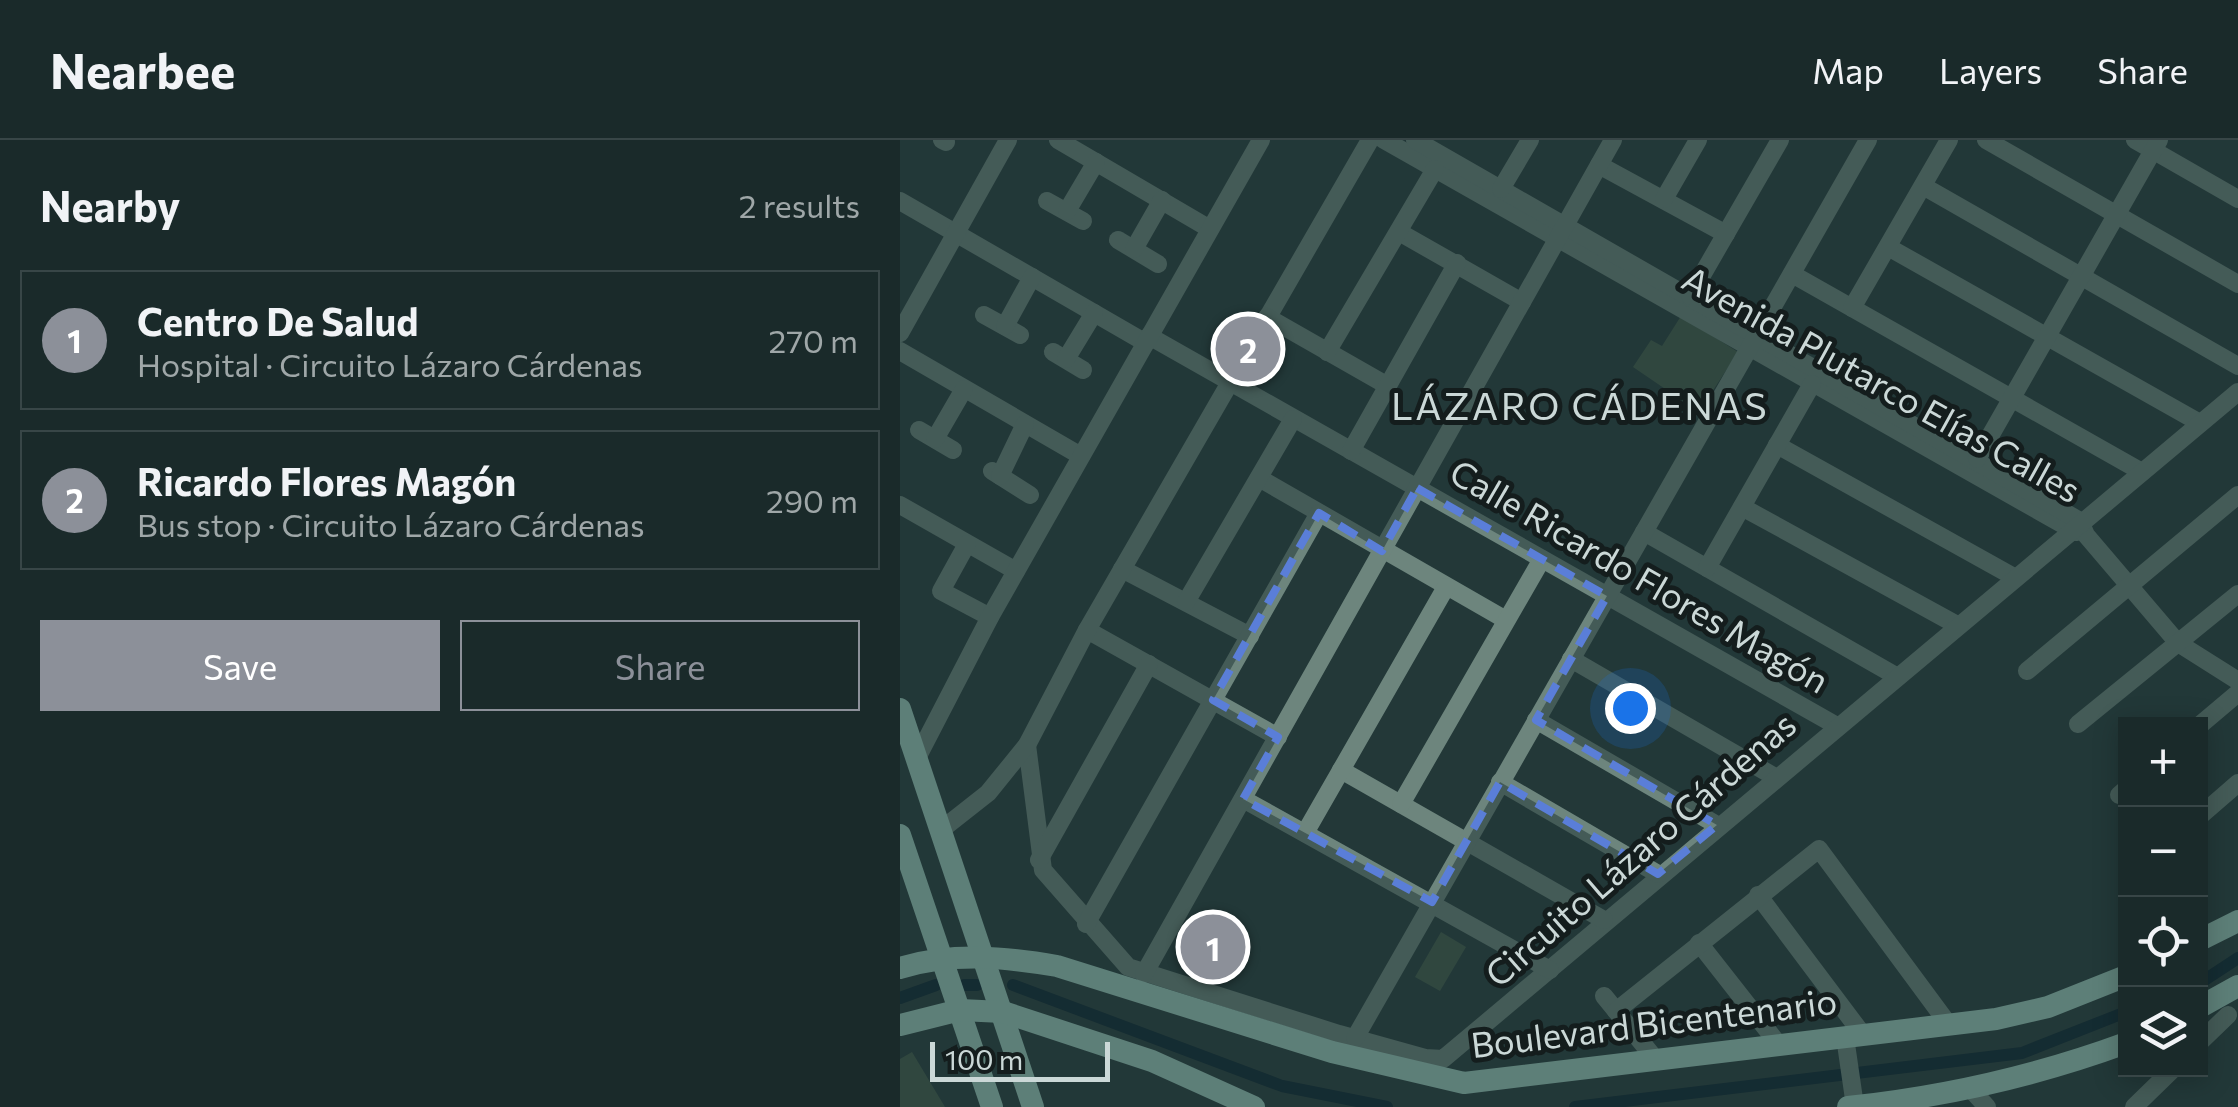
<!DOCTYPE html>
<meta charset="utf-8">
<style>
body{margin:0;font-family:Commissioner,sans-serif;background:#233232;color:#f1f3f6}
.controls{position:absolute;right:30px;bottom:30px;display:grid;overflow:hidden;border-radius:0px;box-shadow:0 5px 25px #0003}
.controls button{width:90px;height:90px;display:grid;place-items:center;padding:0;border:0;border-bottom:2px solid #384647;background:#1a2a2a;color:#f1f3f6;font:50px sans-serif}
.scale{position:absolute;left:30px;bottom:25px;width:180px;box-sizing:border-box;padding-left:10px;border:5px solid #cbd8d7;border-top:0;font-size:28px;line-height:35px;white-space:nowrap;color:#cbd8d7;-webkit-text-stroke:8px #141d1d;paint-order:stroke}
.you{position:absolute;left:730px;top:568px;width:35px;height:35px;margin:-25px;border:8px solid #fff;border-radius:50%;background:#1a73e8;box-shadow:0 0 0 15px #1a73e833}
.badge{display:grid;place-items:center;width:65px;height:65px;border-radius:50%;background:#8c9099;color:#fff;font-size:32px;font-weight:700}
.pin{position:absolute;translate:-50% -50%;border:5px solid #fff;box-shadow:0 2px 10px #0006}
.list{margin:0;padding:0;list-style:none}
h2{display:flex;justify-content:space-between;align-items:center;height:130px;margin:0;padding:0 40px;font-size:42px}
h2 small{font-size:32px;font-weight:400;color:#9fa7a8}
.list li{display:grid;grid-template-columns:65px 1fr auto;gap:30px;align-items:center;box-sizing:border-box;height:140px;margin:0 20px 20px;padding:0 20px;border:2px solid #384647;border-radius:0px}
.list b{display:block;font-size:38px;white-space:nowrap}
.list p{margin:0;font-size:32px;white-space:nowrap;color:#9fa7a8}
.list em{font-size:32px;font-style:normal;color:#9fa7a8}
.actions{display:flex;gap:20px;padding:30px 40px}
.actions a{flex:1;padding:22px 0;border:2px solid #8c9099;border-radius:0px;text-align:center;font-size:35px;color:#8c9099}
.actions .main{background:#8c9099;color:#fff}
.icon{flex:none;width:55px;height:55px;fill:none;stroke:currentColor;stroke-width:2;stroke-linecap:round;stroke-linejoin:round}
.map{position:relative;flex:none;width:1338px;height:967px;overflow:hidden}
header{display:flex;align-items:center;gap:60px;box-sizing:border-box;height:140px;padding:0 50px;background:#1a2a2a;border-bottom:2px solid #384647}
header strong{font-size:48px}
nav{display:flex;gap:55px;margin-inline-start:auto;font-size:35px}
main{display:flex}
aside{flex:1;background:#1a2a2a}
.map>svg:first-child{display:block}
.green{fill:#415a48}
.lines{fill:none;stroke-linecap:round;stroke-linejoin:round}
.canal{stroke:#041d2a;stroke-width:12}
.minor{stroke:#6d857d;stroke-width:18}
.major{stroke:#a4d5c6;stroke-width:22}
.marked{fill:none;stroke:#5a7ed8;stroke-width:8;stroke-dasharray:20 12;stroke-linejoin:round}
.labels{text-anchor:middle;stroke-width:10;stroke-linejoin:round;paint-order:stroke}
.street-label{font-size:35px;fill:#cbd8d7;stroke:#141d1d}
.neighbourhood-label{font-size:38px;letter-spacing:2.5px;fill:#cbd8d7;stroke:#141d1d}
</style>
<header>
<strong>Nearbee</strong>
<nav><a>Map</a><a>Layers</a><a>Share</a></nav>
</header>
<main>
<aside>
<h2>Nearby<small>2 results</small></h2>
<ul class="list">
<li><span class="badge">1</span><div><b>Centro De Salud</b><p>Hospital · Circuito Lázaro Cárdenas</p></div><em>270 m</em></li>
<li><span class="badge">2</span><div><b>Ricardo Flores Magón</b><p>Bus stop · Circuito Lázaro Cárdenas</p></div><em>290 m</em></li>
</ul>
<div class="actions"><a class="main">Save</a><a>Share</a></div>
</aside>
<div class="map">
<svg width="1338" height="967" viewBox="0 0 1338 967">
<rect width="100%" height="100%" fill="#233838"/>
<g class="green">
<path d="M781 176 838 212 799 272 733 227 751 200 762 206Z"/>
<path d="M541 792 566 807 540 851 515 837Z"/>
<path d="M12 912 45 967H0V919Z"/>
</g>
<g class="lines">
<g class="canal">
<path d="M1300 843 1338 818"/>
<path d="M64 845H77"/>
<path d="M113 845 382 946 487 967"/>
<path d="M0 858 36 845"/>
<path d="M675 967 1122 913 1226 872"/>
</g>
<g class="minor">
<path d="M42 0 46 2"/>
<path d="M158 0 310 89"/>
<path d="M484 0 1176 392"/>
<path d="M515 0 1180 381 1186 395 1278 503 1338 541"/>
<path d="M1086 0 1338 144"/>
<path d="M1235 0 1338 59"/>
<path d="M699 25 826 94"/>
<path d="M1023 46 1338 226"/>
<path d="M601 49 630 0"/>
<path d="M764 59 798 0"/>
<path d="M0 61 246 203"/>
<path d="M147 61 183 81"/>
<path d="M167 71 196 22"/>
<path d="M499 92 622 162"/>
<path d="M218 100 258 124"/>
<path d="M988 107 1300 283"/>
<path d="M234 109 262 60"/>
<path d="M892 134 1242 332"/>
<path d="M790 156 880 0"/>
<path d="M952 168 1049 0"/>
<path d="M84 175 120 195"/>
<path d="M367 177 488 246"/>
<path d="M105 186 132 137"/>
<path d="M0 193 108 0"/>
<path d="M249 196 937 586"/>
<path d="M0 211 181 316"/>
<path d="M153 212 183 230"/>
<path d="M427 212 535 29"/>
<path d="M166 219 194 173"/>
<path d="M19 290 53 310"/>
<path d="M35 299 64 249"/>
<path d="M877 305 1114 437"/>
<path d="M451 311 557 123"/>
<path d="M1077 319 1259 0"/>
<path d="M92 331 130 355"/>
<path d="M100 336 125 284"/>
<path d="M359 338 606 480"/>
<path d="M0 365 116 431"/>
<path d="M842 367 1057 485"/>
<path d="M744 392 996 536"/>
<path d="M67 404 41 451 90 477"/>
<path d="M807 428 912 244"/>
<path d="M222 429 350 496"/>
<path d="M286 462 393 279"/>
<path d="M187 490 378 597"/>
<path d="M671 519 875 637"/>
<path d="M1127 531 1338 355"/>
<path d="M636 580 817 685"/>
<path d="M1178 584 1338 454"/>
<path d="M1300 585 1338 553"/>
<path d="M127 605 143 730 228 827 439 894 525 918 543 919 1338 252"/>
<path d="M17 618 90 477 361 0"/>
<path d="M441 630 704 780"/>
<path d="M600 642 758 734"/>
<path d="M1219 655 1226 649"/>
<path d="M343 659 650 830"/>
<path d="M501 664 642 419"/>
<path d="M1300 676 1338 643"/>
<path d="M41 690 88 653 127 605 187 490 470 0"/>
<path d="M405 693 546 447"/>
<path d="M139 720 249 524"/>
<path d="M858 755 963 895"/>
<path d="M186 784 419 373"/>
<path d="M799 803 879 905"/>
<path d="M244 834 713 0"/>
<path d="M704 856 756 920"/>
<path d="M716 871 919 709 1049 885"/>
<path d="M945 897 955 966"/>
<path d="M455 898 968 0"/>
<path d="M1300 902 1328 875"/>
<path d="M1070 948 1087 967"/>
<path d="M1234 967 1272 930"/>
</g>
<g class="major">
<path d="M0 569 133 967"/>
<path d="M0 695 92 967"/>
<path d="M1300 800 1338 781"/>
<path d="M0 828C52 812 105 817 157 826L432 912 564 943 1096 879 1148 867 1226 836"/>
<path d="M1300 867 1338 846"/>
<path d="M0 885 60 870 103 872 252 921 354 967"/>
<path d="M948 967C1043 957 1136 936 1226 903"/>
</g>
</g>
<path d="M0 0H1338V967H0ZM517 348 707 456 636 580 817 685 758 734 600 642 532 762 343 659 378 597 313 560 419 373 482 411Z" fill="#233838" fill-opacity=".55" fill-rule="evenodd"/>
<path class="marked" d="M517 348 707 456 636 580 817 685 758 734 600 642 532 762 343 659 378 597 313 560 419 373 482 411Z"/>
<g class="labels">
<g class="street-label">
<text transform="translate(981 245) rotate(29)" y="12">Avenida Plutarco Elías Calles</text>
<text transform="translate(739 437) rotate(30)" y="12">Calle Ricardo Flores Magón</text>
<text transform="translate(741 710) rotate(-41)" y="12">Circuito Lázaro Cárdenas</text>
<text transform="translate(754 884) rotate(-7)" y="12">Boulevard Bicentenario</text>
</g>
<g class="neighbourhood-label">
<text x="680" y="280">LÁZARO CÁDENAS</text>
</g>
</g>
</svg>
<div class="controls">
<button>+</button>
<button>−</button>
<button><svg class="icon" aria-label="locate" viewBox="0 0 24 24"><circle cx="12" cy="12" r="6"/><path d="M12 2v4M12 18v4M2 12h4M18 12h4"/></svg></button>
<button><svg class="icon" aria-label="layers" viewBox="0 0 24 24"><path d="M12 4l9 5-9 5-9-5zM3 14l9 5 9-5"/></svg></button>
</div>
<div class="scale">100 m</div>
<div class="you"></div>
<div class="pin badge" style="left:313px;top:807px">1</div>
<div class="pin badge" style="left:348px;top:209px">2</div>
</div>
</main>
